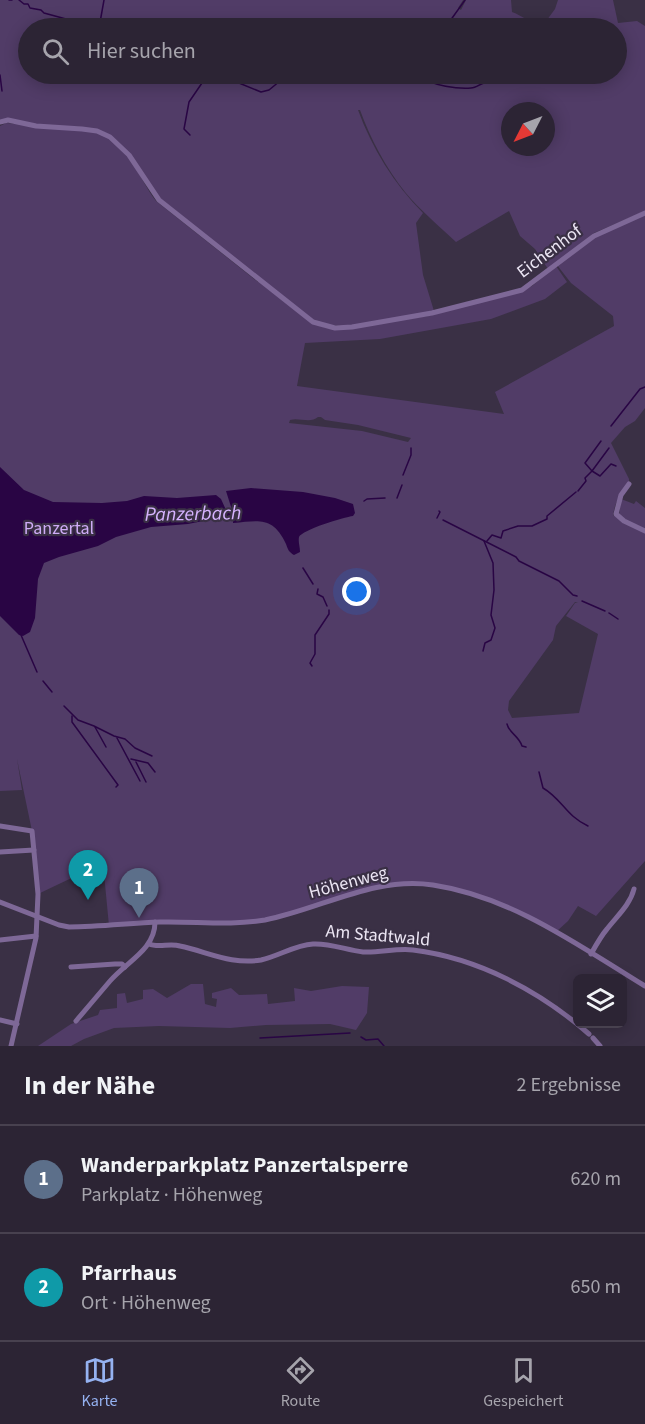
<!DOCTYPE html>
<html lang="de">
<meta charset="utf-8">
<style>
body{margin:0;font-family:"Source Sans 3",sans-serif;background:#383040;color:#f1f3f6}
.controls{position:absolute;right:18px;bottom:18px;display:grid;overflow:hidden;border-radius:9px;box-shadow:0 3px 15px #0003}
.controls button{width:54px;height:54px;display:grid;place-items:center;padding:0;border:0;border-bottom:2px solid #48414f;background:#2c2434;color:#f1f3f6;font:30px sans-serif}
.compass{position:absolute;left:501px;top:102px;width:54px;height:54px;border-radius:50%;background:#2c2434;box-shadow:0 3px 15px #0003;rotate:228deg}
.you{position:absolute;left:357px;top:592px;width:21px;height:21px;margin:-15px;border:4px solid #fff;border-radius:50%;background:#1a73e8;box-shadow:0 0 0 9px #1a73e833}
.badge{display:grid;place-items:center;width:39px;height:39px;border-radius:50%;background:#95b2f1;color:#fff;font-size:20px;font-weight:700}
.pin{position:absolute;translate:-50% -50px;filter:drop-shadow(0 2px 3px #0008)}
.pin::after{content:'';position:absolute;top:32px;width:21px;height:18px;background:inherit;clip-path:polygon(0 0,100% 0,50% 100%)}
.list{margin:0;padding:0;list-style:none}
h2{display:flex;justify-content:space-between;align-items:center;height:78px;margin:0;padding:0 24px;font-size:26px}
h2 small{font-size:20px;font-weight:400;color:#a6a4ac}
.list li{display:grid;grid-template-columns:39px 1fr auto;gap:18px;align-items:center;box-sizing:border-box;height:108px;padding:0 24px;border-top:2px solid #48414f}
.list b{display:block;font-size:22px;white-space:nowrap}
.list p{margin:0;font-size:20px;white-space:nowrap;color:#a6a4ac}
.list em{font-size:20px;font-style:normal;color:#a6a4ac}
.icon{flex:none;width:33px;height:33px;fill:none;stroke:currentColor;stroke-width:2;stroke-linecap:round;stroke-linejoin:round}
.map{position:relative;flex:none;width:645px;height:1046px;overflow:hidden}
.search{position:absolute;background:#2c2434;box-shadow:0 3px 15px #0003;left:18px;right:18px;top:18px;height:66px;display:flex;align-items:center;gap:15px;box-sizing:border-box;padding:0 21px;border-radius:33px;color:#a6a4ac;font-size:22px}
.sheet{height:294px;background:#2c2434}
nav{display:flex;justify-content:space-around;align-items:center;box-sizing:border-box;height:84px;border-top:2px solid #48414f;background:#2c2434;font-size:16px;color:#a6a4ac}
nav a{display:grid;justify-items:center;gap:3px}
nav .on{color:#95b2f1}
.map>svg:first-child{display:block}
.green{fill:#513c67;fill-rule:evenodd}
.water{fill:#290544}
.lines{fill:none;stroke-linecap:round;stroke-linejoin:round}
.stream{stroke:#290544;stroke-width:1.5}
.minor{stroke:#7e6897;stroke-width:5}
.labels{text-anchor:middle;stroke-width:4.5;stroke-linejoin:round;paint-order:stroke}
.street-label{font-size:18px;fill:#ece6f4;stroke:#3a3045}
.park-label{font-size:18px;fill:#cfacf7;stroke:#3a3045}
.water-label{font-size:20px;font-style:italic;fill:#d6b3ff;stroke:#3a3045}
</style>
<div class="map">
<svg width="645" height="1046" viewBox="0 0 645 1046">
<rect width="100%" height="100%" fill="#3a3045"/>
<g class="green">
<path d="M0 0H463L458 8 461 10 466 0H511L512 12C523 16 532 25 544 24L555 9 558 0H613L618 23 637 21 645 26V211L594 233 548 269 535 249 520 236 509 211 456 242C439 226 420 210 405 192 386 168 370 138 360 110H358C372 148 394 184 423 213L416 223 423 275 434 311 349 326 328 325 313 320V323L326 328 340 329 428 316 517 293 532 286 556 266 567 282 545 299 491 319 380 339 305 343 297 386 504 414 495 392 614 326 613 316 571 283 557 265 599 234 645 214V408L635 421 625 427 611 443 629 479V484C620 492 615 503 613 515L624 522 619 515 621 499 634 504 636 501 645 508V861L596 916 578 906 568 921 556 932C503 903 440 872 378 886 338 896 300 914 259 920 227 925 196 922 163 922 145 922 127 924 109 926L103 863 38 894 32 831 17 759 22 790 0 791V126L6 123 32 125 10 119 0 121ZM28 28H616V74H28ZM510 111H546V147H510ZM40 126H75L99 131 110 136 132 157 155 194 258 277V282L156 201C138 178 129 140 96 132 78 128 58 130 40 126ZM318 417H321L325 420 358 425 411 438 408 442 362 431 289 423 290 420C299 417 310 424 318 417ZM575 602 578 603H575L566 616 598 634 579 713 512 718 508 710 509 701 553 640 556 626Z"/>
<path d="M191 984H203L205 1004 216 1007 217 999 212 998V993L231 988 239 995 267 994 268 1004 295 1001 294 988 311 991 342 986 369 987 367 1013 356 1030 330 1024 266 1025 230 1028 159 1026 114 1028 84 1039 71 1046H38L71 1024 98 1015 100 1010 117 1008V994L125 993 127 1003 143 999V990L153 989 167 998Z"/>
</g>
<path class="water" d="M0 467 24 490 53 502 102 503 127 501 144 496 177 498 216 495 221 499 226 510H232L226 491 251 488 303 492 335 498 353 504 355 513 353 516C344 517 302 530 299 537 298 542 300 546 300 552L294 555C289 552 288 550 286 544 273 516 259 521 233 523V515L188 524 151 527 116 537 98 546 59 557 44 563 38 579 35 618 30 632 23 636 19 635 0 616Z"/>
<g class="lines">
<g class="stream">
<path d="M9 0H12"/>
<path d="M19 0 24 4H28L30 8 41 10 44 13 99 28"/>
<path d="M99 28 104 0"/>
<path d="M445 28 465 0"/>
<path d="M204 74H217L237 82"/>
<path d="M307 74H308"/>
<path d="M313 74 404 77H411L414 74"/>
<path d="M0 75 2 91"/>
<path d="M414 76 430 79 438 74"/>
<path d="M424 77C431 86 459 89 471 88 476 88 480 84 484 83"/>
<path d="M239 83 261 92 269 90 286 76 289 78 301 74"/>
<path d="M190 135 184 129 189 102 202 83 201 74"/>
<path d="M611 426 640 389 645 387"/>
<path d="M609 448 592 471 600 476 611 464 616 466"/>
<path d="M403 475 411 455V448"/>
<path d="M578 491 586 481 585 478 592 471 585 463 601 441"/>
<path d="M397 498 402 485"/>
<path d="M364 501 367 499 385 498"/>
<path d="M437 518 440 512 439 511"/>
<path d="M443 520 516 557 519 561 559 581 573 595 577 596"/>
<path d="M487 541 492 535 501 538 503 531 518 526H532L547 519V516L576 492"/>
<path d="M303 568 313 584"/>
<path d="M318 589 317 594 323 597 327 606"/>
<path d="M582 601 605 611"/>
<path d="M609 613 618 619"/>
<path d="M21 635 37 672"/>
<path d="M483 651 485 643 491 640 495 628 491 615 494 590 493 563 484 541"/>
<path d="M312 666 310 663 315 654V635L329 614V610"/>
<path d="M43 681 52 692"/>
<path d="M64 706 78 720 94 726 114 736 125 739 135 748 152 756"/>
<path d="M72 716V722L118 785 116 787"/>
<path d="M507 724C509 733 519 736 522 746L526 747"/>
<path d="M95 727 106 747"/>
<path d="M117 738 140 781"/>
<path d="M131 759 148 763 155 772"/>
<path d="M136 762 146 782"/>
<path d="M539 772 543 788C562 799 566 816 588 826"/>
<path d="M361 1037 366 1040 378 1039 384 1046"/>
<path d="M260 1038 350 1033"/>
</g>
<g class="minor">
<path d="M0 122 8 120 36 126 82 129 97 131 110 137 129 155 159 200 313 322 335 328 352 327 432 313 522 290 594 236 645 213"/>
<path d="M629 484 621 495 616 514 624 521 645 531"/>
<path d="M0 826 32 831 38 894 36 938 11 1046"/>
<path d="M0 852 34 850"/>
<path d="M0 902 59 925 69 927C100 927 130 923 160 922 195 921 230 926 265 920 321 909 374 876 433 885 512 897 578 945 645 986"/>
<path d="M0 940 36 936"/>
<path d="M149 944C158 948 170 943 180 946 208 952 232 965 261 960 279 956 295 945 313 944 330 943 346 950 363 952 380 953 396 948 413 950 478 958 540 991 589 1034"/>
<path d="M591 954C596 945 601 936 607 929 617 916 630 905 634 889"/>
<path d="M71 967 115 964H122L125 967"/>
<path d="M0 1020 17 1024"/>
<path d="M76 1021C87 1008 99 994 110 981 126 962 155 950 155 922"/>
<path d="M593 1038 600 1046"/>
</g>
</g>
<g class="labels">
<g class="street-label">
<text transform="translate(549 251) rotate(-37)" y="6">Eichenhof</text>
<text transform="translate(348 882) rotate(-15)" y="6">Höhenweg</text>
<text transform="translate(378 935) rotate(5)" y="6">Am Stadtwald</text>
</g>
<g class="park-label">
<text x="59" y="534">Panzertal</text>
</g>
<g class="water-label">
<text transform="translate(193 513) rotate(-1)" y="7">Panzerbach</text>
</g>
</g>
</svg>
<div class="controls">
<button><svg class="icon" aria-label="layers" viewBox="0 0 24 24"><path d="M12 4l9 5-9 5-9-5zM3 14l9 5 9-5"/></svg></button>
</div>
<svg class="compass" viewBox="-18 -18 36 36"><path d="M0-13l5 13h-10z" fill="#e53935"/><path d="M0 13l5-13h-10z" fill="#a6a4ac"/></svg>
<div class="you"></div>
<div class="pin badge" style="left:139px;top:918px;background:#5c6f8a">1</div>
<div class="pin badge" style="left:88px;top:900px;background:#0f9aa8">2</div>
<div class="search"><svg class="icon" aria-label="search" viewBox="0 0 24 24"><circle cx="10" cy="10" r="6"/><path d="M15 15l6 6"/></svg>Hier suchen</div>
</div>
<section class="sheet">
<h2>In der Nähe<small>2 Ergebnisse</small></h2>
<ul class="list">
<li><span class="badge" style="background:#5c6f8a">1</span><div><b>Wanderparkplatz Panzertalsperre</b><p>Parkplatz · Höhenweg</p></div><em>620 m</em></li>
<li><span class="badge" style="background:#0f9aa8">2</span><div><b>Pfarrhaus</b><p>Ort · Höhenweg</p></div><em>650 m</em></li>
</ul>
</section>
<nav>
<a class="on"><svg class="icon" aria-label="map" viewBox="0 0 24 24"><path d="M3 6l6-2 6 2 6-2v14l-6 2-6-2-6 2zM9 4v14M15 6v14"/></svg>Karte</a>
<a><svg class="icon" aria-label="directions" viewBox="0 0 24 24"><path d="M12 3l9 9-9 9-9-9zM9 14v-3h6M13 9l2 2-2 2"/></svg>Route</a>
<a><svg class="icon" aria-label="saved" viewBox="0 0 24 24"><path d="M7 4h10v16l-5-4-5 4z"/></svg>Gespeichert</a>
</nav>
